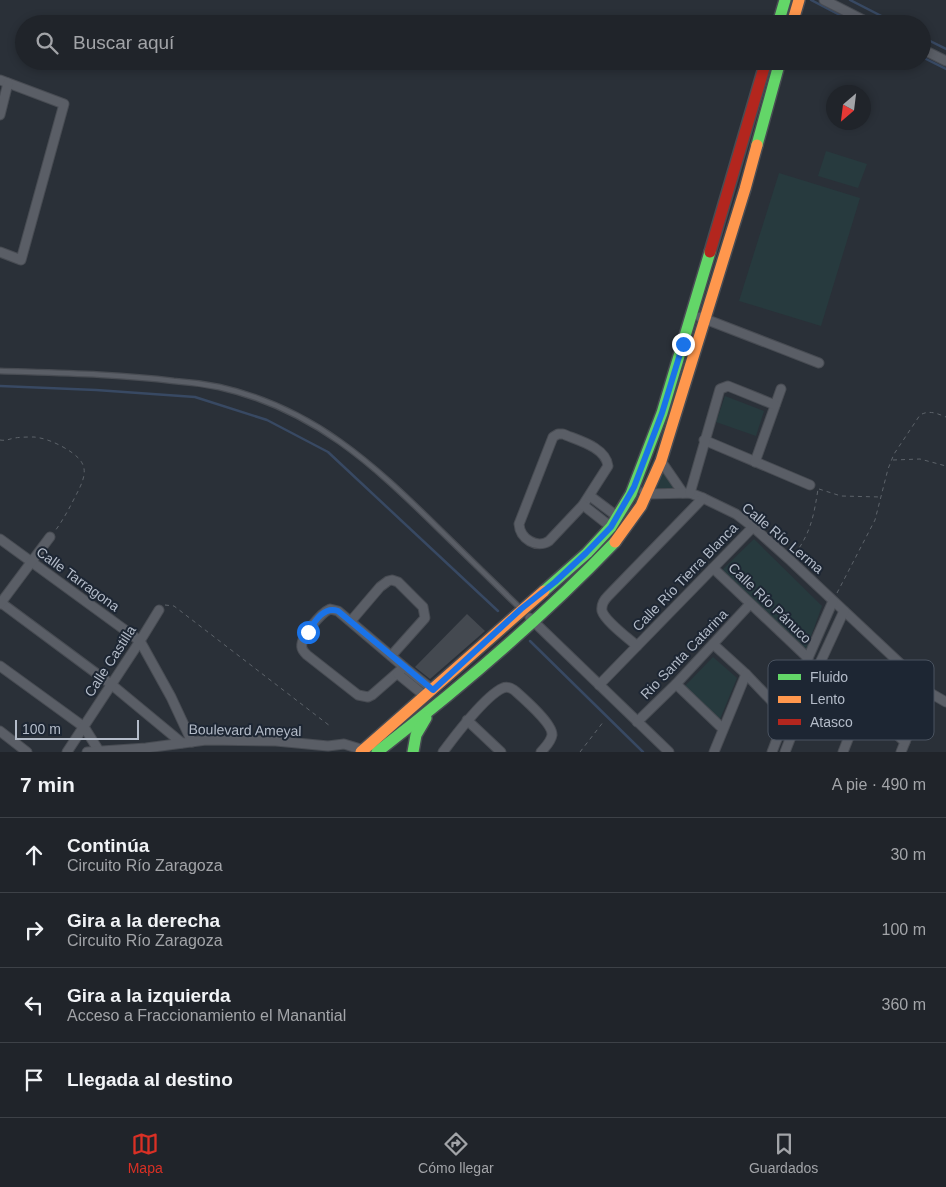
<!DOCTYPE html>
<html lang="es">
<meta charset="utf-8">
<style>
body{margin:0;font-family:Arial,sans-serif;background:#282c32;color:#f1f3f6}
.compass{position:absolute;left:826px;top:85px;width:45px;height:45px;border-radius:50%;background:#20242a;box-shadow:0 2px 8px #0003;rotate:208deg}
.scale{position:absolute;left:15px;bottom:12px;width:124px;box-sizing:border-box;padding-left:5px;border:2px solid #b4bcc9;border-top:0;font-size:14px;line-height:18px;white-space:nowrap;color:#b4bcc9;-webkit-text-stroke:4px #1d2633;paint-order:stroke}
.stop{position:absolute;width:15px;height:15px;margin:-11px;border:4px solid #1a73e8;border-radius:50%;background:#fff}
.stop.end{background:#1a73e8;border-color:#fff;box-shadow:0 1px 5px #0008}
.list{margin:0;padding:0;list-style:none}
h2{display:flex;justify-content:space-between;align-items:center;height:65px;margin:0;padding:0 20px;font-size:21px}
h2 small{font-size:16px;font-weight:400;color:#a2a4a8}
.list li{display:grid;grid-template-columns:32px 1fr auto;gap:15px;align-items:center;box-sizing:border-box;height:75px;padding:0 20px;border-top:1px solid #3d4147}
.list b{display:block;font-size:19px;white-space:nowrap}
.list p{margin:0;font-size:16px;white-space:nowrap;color:#a2a4a8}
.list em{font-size:16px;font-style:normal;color:#a2a4a8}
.icon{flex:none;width:28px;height:28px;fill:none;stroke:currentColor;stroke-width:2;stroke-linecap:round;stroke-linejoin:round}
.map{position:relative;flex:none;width:946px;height:752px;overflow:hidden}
.search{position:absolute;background:#20242a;box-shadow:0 2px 8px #0003;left:15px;right:15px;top:15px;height:55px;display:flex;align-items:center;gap:12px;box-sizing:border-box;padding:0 18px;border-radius:28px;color:#a2a4a8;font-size:19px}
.sheet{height:365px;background:#20242a}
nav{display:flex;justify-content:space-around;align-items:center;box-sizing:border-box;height:70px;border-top:1px solid #3d4147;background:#20242a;font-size:14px;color:#a2a4a8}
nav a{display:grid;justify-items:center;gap:2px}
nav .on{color:#d93025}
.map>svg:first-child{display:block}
.green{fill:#273a3e}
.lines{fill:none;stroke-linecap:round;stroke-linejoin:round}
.stream{stroke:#384963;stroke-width:2.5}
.building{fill:#444950}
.lane-casing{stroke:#484c53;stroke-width:7}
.street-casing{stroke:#484c53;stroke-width:11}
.fast-casing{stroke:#484c53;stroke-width:14}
.slow-casing{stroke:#484c53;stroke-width:14}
.jam-casing{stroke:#484c53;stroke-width:14}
.path{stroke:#5d636a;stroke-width:1;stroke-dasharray:4 4;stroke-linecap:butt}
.lane{stroke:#5a5e66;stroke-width:4.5}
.street{stroke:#5a5e66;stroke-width:9}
.fast{stroke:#63d668;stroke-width:11}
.slow{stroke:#ff974d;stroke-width:11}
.jam{stroke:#b3261e;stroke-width:11}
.route{stroke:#1a73e8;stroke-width:6}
.labels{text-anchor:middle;stroke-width:4;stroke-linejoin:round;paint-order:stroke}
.street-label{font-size:14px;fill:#b4bcc9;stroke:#1d2633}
.key{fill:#1d2633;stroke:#4a5360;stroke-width:1}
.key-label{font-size:14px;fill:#b4bcc9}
</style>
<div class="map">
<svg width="946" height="752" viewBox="0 0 946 752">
<rect width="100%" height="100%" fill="#2a3038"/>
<g class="green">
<path d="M826 151 867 164 858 188 818 176Z"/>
<path d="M779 173 860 198 821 326 739 301Z"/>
<path d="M725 396 764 411 756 436 716 422Z"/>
<path d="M663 472 675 489 665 488 655 491Z"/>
<path d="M754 539 822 606 806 650 722 570Z"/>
<path d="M713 657 737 678 720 719 685 686Z"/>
</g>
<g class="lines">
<g class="stream">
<path d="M811 0 857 24"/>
<path d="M850 0 897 24"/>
<path d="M922 37 946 49"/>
<path d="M922 57 946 69"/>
<path d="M0 386 96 390 195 397 267 420 328 452 498 611"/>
<path d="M530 641 643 752"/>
</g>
</g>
<path class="building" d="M467 614 485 631 430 679 415 667Z"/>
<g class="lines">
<g class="lane-casing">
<path id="lane" d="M0 371C58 373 117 374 174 381 189 382 204 384 219 387 313 408 373 464 439 529 466 555 493 582 520 608"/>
</g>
<g class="street-casing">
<g id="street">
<path d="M824 0 871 24"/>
<path d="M922 49 946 61"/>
<path d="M0 80 64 104 21 260 0 252"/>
<path d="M0 115 8 83"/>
<path d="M700 317 819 363"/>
<path d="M558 434H563C577 440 606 447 608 466L583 505 549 541C537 549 520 539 519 524L553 437Z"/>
<path d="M704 440 810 485"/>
<path d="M661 461 683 493"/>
<path d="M755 462 781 389"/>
<path d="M644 492 647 494 690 493 703 498 736 514 753 527 791 561 921 683 924 686V695L901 752"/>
<path d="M690 493 720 389 728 386 775 405"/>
<path d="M590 496 618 517"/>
<path d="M583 505 611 527"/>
<path d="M0 539 140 641 171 697 192 742"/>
<path d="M713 568 808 658"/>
<path d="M0 602 112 685 182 743"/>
<path d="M0 604 50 537"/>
<path d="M330 609 338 611 404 667 372 695 368 697 358 695 307 655C306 654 302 650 302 648 299 638 321 613 330 609Z"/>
<path d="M530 618 669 752"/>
<path d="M351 621 380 587 388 581 392 580 398 582 423 607 425 618 391 656"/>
<path d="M713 644 746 674 786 716"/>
<path d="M637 646C628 638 605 621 602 611 601 605 604 600 608 596L703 498"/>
<path d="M819 665 905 742"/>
<path d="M0 666 84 727 99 751"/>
<path d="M404 667 433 690"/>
<path d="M398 674 425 696"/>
<path d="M676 684 722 728"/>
<path d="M599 685 753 527"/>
<path d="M925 690 946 702"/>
<path d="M467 720 501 752"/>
<path d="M637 722 676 684 750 604"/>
<path d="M0 731 27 752"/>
<path d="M67 752 140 641 159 610"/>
<path d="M87 752 146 748 206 740 276 741 328 746 344 744 367 751"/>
<path d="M443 752C454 737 486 695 503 688 507 686 511 688 514 690 523 698 553 724 552 735 551 742 545 747 541 752"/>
<path d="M714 752 746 674"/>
<path d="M772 752 808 658 833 601"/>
<path d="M785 752 819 665 844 611"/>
<path d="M843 752 862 704"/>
</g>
</g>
<g class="fast-casing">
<g id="fast">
<path d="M778 24 785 0"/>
<path d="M757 145 780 61"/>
<path d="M544 591 587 553 611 527 631 494 662 413 710 252"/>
<path d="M377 752C460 688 542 618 615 542"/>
<path d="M413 752 416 735 426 718"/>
</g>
</g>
<g class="slow-casing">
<g id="slow">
<path d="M792 24 799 0"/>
<path d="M615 542 641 506 661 461 745 189 757 145"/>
<path d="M361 752 544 591"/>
</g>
</g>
<g class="jam-casing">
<path id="jam" d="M710 252 766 61"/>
</g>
<g class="path">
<path d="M0 440C6 441 9 439 15 438 19 437 30 437 34 437 44 438 54 442 63 447 90 462 88 473 75 497 69 509 63 520 55 531"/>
<path d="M893 460 920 459 946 466"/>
<path d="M819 489 841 496 881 497"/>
<path d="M795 554C811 532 814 515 818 489"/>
<path d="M837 593 875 520 888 469 894 454 920 415C929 410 936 413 946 417"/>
<path d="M165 605 174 606 330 726"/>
<path d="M580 752 604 721"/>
</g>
<use href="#lane" class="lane"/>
<use href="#street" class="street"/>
<use href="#fast" class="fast"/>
<use href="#slow" class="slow"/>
<use href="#jam" class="jam"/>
</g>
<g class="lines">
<path class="route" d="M308 632C315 621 324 606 338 611L433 690 521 609 555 582 586 553 611 527 634 487 662 413 683 344"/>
</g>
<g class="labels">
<g class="street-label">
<text transform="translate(783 538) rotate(40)" y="5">Calle Río Lerma</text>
<text transform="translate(685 577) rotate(-46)" y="5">Calle Río Tierra Blanca</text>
<text transform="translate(78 579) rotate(36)" y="5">Calle Tarragona</text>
<text transform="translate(770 603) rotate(44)" y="5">Calle Río Pánuco</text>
<text transform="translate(684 654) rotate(-46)" y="5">Rio Santa Catarina</text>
<text transform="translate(110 661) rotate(-57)" y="5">Calle Castilla</text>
<text transform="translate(245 730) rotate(1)" y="5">Boulevard Ameyal</text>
</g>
</g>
<rect x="768" y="660" width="166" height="80" rx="8" class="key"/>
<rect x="778" y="674" width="23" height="6" fill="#63d668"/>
<rect x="778" y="696" width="23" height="7" fill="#ff974d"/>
<rect x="778" y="719" width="23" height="6" fill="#b3261e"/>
<g class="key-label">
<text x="810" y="682">Fluido</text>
<text x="810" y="704">Lento</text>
<text x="810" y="727">Atasco</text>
</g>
</svg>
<svg class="compass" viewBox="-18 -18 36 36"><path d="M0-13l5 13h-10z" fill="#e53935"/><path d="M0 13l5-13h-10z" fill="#a2a4a8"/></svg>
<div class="scale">100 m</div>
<div class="stop" style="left:308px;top:632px"></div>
<div class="stop end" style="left:683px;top:344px"></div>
<div class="search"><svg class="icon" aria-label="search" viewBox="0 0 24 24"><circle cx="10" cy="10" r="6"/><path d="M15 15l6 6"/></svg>Buscar aquí</div>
</div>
<section class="sheet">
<h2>7 min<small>A pie · 490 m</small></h2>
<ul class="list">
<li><svg class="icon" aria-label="ahead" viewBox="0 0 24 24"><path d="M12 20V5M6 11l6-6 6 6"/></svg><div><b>Continúa</b><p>Circuito Río Zaragoza</p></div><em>30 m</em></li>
<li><svg class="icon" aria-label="right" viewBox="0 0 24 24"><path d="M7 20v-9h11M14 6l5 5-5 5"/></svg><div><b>Gira a la derecha</b><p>Circuito Río Zaragoza</p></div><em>100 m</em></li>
<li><svg class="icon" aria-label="left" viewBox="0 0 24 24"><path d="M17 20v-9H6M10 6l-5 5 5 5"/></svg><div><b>Gira a la izquierda</b><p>Acceso a Fraccionamiento el Manantial</p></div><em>360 m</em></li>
<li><svg class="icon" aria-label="arrive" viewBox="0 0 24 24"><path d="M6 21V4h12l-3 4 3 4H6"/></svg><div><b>Llegada al destino</b></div></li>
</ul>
</section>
<nav>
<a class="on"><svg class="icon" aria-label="map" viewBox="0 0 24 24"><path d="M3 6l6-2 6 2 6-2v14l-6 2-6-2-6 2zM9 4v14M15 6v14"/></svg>Mapa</a>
<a><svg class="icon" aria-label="directions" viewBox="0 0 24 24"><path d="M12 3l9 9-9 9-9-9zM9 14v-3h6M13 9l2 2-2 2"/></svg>Cómo llegar</a>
<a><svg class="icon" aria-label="saved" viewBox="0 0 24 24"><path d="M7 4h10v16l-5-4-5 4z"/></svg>Guardados</a>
</nav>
